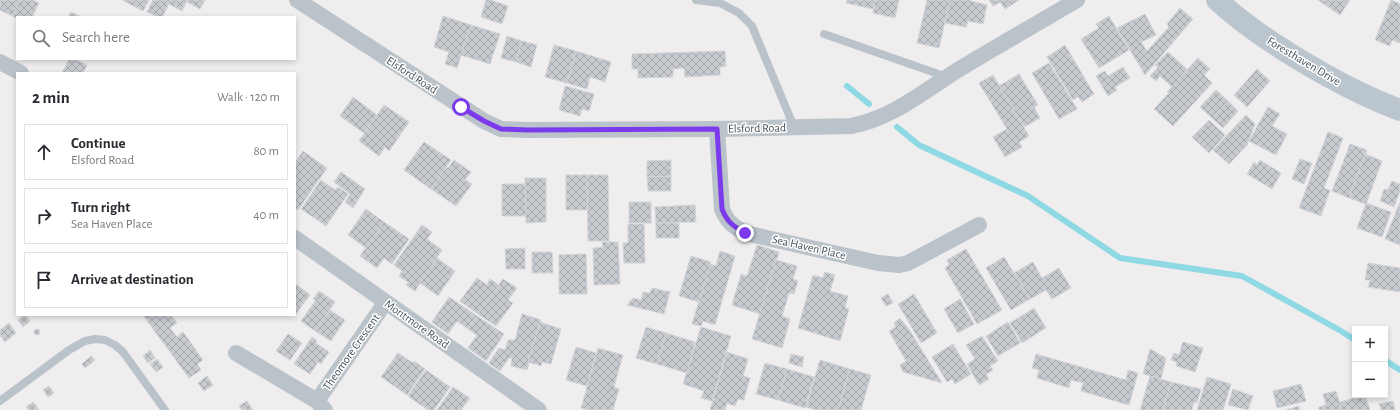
<!DOCTYPE html>
<meta charset="utf-8">
<style>
body{margin:0;font-family:"Alegreya Sans",sans-serif;background:#f2f2f3;color:#2b2b33}
.controls{position:absolute;right:12px;bottom:12px;display:grid;overflow:hidden;border-radius:0px;box-shadow:0 2px 6px #0003}
.controls button{width:36px;height:36px;display:grid;place-items:center;padding:0;border:0;border-bottom:1px solid #e1e1e2;background:#fff;color:#2b2b33;font:20px sans-serif}
.stop{position:absolute;width:12px;height:12px;margin:-9px;border:3px solid #7c3aed;border-radius:50%;background:#fff}
.stop.end{background:#7c3aed;border-color:#fff;box-shadow:0 1px 4px #0008}
.list{margin:0;padding:0;list-style:none}
h2{display:flex;justify-content:space-between;align-items:center;height:52px;margin:0;padding:0 16px;font-size:17px}
h2 small{font-size:13px;font-weight:400;color:#7c7c81}
.list li{display:grid;grid-template-columns:26px 1fr auto;gap:12px;align-items:center;box-sizing:border-box;height:56px;margin:0 8px 8px;padding:0 8px;border:1px solid #e1e1e2;border-radius:0px}
.list b{display:block;font-size:15px;white-space:nowrap}
.list p{margin:0;font-size:13px;white-space:nowrap;color:#7c7c81}
.list em{font-size:13px;font-style:normal;color:#7c7c81}
.icon{flex:none;width:22px;height:22px;fill:none;stroke:currentColor;stroke-width:2;stroke-linecap:round;stroke-linejoin:round}
.map{position:relative;flex:none;width:1400px;height:410px;overflow:hidden}
.search{position:absolute;background:#fff;box-shadow:0 2px 6px #0003;left:16px;top:16px;width:280px;height:44px;display:flex;align-items:center;gap:10px;box-sizing:border-box;padding:0 14px;border-radius:0px;color:#7c7c81;font-size:15px}
.panel{position:absolute;background:#fff;box-shadow:0 2px 6px #0003;left:16px;top:72px;width:280px;height:244px;border-radius:0px}
.map>svg:first-child{display:block}
.lines{fill:none;stroke-linecap:round;stroke-linejoin:round}
.stream{stroke:#8fd9e4;stroke-width:6}
.building{fill:url(#building-cross-hatch);stroke:#d2d4d8}
.lane{stroke:#bac3c9;stroke-width:8}
.street{stroke:#bac3c9;stroke-width:16}
.secondary{stroke:#bac5ce;stroke-width:22}
.route{stroke:#7c3aed;stroke-width:5}
.labels{text-anchor:middle;stroke-width:3;stroke-linejoin:round;paint-order:stroke}
.street-label{font-size:12px;fill:#475259;stroke:#fff}
</style>
<div class="map">
<svg width="1400" height="410" viewBox="0 0 1400 410">
<defs>
<pattern id="building-cross-hatch" width="8" height="8" patternUnits="userSpaceOnUse"><rect width="8" height="8" fill="#c7cbd0"/><path d="M0 0l8 8M0 8l8-8" fill="none" stroke="#a3a7ac"/></pattern>
</defs>
<rect width="100%" height="100%" fill="#f0edee"/>
<g class="lines">
<g class="stream">
<path d="M847 86 869 104"/>
<path d="M897 127 919 145 1028 196 1120 258 1242 276 1341 331 1355 340"/>
<path d="M1385 360 1400 370"/>
</g>
</g>
<g class="building">
<path d="M0 0H20L12 16 0 10Z"/>
<path d="M20 0H33L39 3 32 17H17V19L12 16Z"/>
<path d="M122 0H149L143 11Z"/>
<path d="M153 0H187L182 11 169 4 162 17H158L147 12Z"/>
<path d="M188 0H205L200 9 187 2Z"/>
<path d="M486 0H491L508 6 502 24 481 17Z"/>
<path d="M847 0H875L873 9 846 3Z"/>
<path d="M875 0H899L895 18 873 13Z"/>
<path d="M927 0H950L939 48 917 43Z"/>
<path d="M950 0H971V1L987 5 983 24 968 21 966 27 945 23Z"/>
<path d="M989 0H1019L1005 9 1000 2 993 6Z"/>
<path d="M1318 0H1350L1340 15Z"/>
<path d="M1391 0 1400 4V43L1392 40 1390 46 1375 40Z"/>
<path d="M1180 8 1193 19 1145 75 1117 28 1145 14 1156 35 1141 42 1147 51 1169 27 1167 24Z"/>
<path d="M71 12 81 17H68Z"/>
<path d="M443 16 471 25 457 68 445 64 449 52 434 47Z"/>
<path d="M1109 16 1129 50 1099 68 1081 39 1099 28 1096 24Z"/>
<path d="M471 25 500 34 490 64 461 55Z"/>
<path d="M507 36 522 41 516 62 501 58Z"/>
<path d="M522 41 537 45 531 67 516 62Z"/>
<path d="M554 45 576 51 567 83 545 77Z"/>
<path d="M1065 45 1094 94 1082 102 1078 97 1073 100 1047 57Z"/>
<path d="M576 51 611 62 605 82 590 77 587 89 567 83Z"/>
<path d="M725 51 726 66 720 67V75L685 77 684 68 673 69V77L638 78V69H632V54Z"/>
<path d="M1168 52 1187 69 1172 87 1160 76 1156 81 1150 76 1158 67 1155 65Z"/>
<path d="M1198 58 1210 69 1204 75 1212 83 1173 126 1154 109 1169 93 1167 92Z"/>
<path d="M69 59H74L87 65 83 73H62Z"/>
<path d="M1049 63 1077 109 1059 119 1032 73Z"/>
<path d="M1123 67 1130 78 1115 87 1117 90 1108 96 1096 76 1105 71 1108 76Z"/>
<path d="M1257 69 1270 81 1247 107 1234 95Z"/>
<path d="M1019 74 1038 105 1034 107 1040 118 1024 127 999 86Z"/>
<path d="M993 75 1029 136 1019 142 1022 147 1005 157 993 137 1007 129 979 83Z"/>
<path d="M565 86 594 94 589 111 582 109 580 116 559 110Z"/>
<path d="M1216 90 1228 101 1212 118 1200 107Z"/>
<path d="M353 97 377 115 364 133 340 116Z"/>
<path d="M1228 101 1238 111 1223 128 1212 118Z"/>
<path d="M384 105 409 122 389 151 385 147 379 156 359 141Z"/>
<path d="M1268 107 1280 114 1272 126 1287 134 1276 155 1249 141Z"/>
<path d="M1246 115 1255 124 1247 145 1229 164 1213 150Z"/>
<path d="M1209 120 1225 135 1209 153 1192 137Z"/>
<path d="M1328 132 1343 138 1324 188 1330 190 1321 216 1299 208Z"/>
<path d="M424 142 451 160 431 189 404 170Z"/>
<path d="M1350 144 1367 150 1349 198 1332 191Z"/>
<path d="M303 151 327 168 298 210 295 208V163Z"/>
<path d="M1365 154 1382 161 1366 204 1349 198Z"/>
<path d="M1300 159 1312 163 1304 184 1292 179Z"/>
<path d="M454 160 471 172 465 180 472 184 456 206 431 189 446 167 448 168Z"/>
<path d="M671 160V176L647 177V161Z"/>
<path d="M1260 160 1281 173 1272 189 1247 174 1254 162 1257 165Z"/>
<path d="M341 172 365 189 353 208 345 202 350 194 334 182Z"/>
<path d="M566 175H587L588 210H566Z"/>
<path d="M587 175H608L609 241H588Z"/>
<path d="M671 176V191H648L647 177Z"/>
<path d="M525 178H546V222L526 223Z"/>
<path d="M321 180 335 190 338 187 348 194 326 226 301 209Z"/>
<path d="M1392 181 1400 184V191L1394 207 1380 201 1384 189 1388 190Z"/>
<path d="M502 184H525L526 216H502Z"/>
<rect x="629" y="202" width="22" height="21"/>
<path d="M1400 202V245L1385 239Z"/>
<path d="M1366 203 1391 212 1382 237 1357 228Z"/>
<path d="M695 205 696 222 656 223 655 207Z"/>
<path d="M366 209 384 222 366 248 348 235Z"/>
<path d="M384 222 409 239 392 264 384 258 377 268 360 256Z"/>
<rect x="656" y="223" width="23" height="15"/>
<path d="M628 224H644L645 263H624L623 243H628Z"/>
<path d="M422 225 432 232 427 239 442 250 415 291 406 285 408 282 399 276 402 271 394 265Z"/>
<path d="M602 242H618L620 284 594 285 593 248 603 247Z"/>
<path d="M757 245 779 252 760 314 732 305 741 274 747 276Z"/>
<path d="M525 248V269H506L505 249Z"/>
<path d="M966 249 1002 310 977 324 945 268 949 265 947 260Z"/>
<path d="M720 251 735 256 715 325 703 321 701 326 692 324 710 264 716 266Z"/>
<path d="M532 252H552L553 273H532Z"/>
<path d="M586 254 587 294H559V255Z"/>
<path d="M691 256 711 262 699 302 679 296Z"/>
<path d="M1004 257 1030 299 1011 310 986 268Z"/>
<path d="M437 258 455 271 438 296 420 283Z"/>
<path d="M776 260 797 266 793 279 798 281 794 294 789 293 782 316 790 319 782 348 752 339Z"/>
<path d="M1033 262 1042 278 1059 268 1071 288 1052 299 1046 290 1030 299 1014 273Z"/>
<path d="M1368 263 1400 268V292L1368 287 1370 280H1365Z"/>
<path d="M825 272 835 275 830 291 848 296 845 308 849 309 840 341 798 328 813 275 823 278Z"/>
<path d="M477 278 487 285 490 279 499 285 478 314 460 301Z"/>
<path d="M503 279 517 288 508 300 513 303 496 326 478 314Z"/>
<path d="M296 284 310 295 295 315V286Z"/>
<path d="M652 288 670 292 664 314 627 305 633 298 641 300 643 292 650 293Z"/>
<path d="M319 291 335 302 315 331 301 321 316 300 313 299Z"/>
<path d="M888 294 893 303 886 306 881 298Z"/>
<path d="M914 294 937 333 921 343 898 304Z"/>
<path d="M449 297 477 316 468 329 457 321 448 334 432 322Z"/>
<path d="M960 299 974 324 958 333 944 309Z"/>
<path d="M1034 308 1046 328 1022 343 1010 323Z"/>
<path d="M330 310 345 320 331 341 315 331Z"/>
<path d="M522 314 541 320 527 370 511 366 512 358H509L500 371 489 363 499 348 505 350 508 340H515Z"/>
<path d="M25 315 30 321 23 327 18 320Z"/>
<path d="M143 315H171L177 323 170 328 177 337 183 332 203 360 197 364 201 370 189 378Z"/>
<path d="M477 316 504 334 486 361 468 348 477 335 468 329Z"/>
<path d="M900 318 910 331 942 383 903 372 900 365 906 361 889 331 896 327 894 323Z"/>
<path d="M540 322 561 329 551 364 542 362 541 366 528 362Z"/>
<path d="M1008 322 1020 343 998 356 986 336Z"/>
<path d="M9 323 16 333 5 342 0 335V330Z"/>
<path d="M646 327 666 333 657 364 636 358Z"/>
<path d="M701 327 731 336 712 401 701 398 704 391 683 384Z"/>
<circle cx="37" cy="332" r="3"/>
<path d="M666 333 695 342 687 373 657 364Z"/>
<path d="M288 334 302 343 290 360 276 351Z"/>
<path d="M982 336 998 361 990 366 993 370 986 374 989 379 979 385 967 364 975 359 966 345Z"/>
<path d="M312 337 317 341 316 343 329 352 321 364 318 362 310 374 294 364Z"/>
<path d="M1183 342 1203 348 1195 372 1176 366 1177 362 1171 360 1174 353 1179 355Z"/>
<path d="M953 344 971 374 955 384 952 379 947 382 932 357Z"/>
<path d="M576 347 596 353 587 386 566 380Z"/>
<path d="M598 348 623 355 614 387 619 389 613 410H589L581 408Z"/>
<path d="M1150 349 1166 358 1161 379 1143 374Z"/>
<path d="M150 350 155 358 148 363 143 356Z"/>
<path d="M727 352 748 359 743 376 750 378 744 400 738 399 735 406 727 403 725 410H710Z"/>
<path d="M398 353 413 363 414 361 425 369 407 395 381 377Z"/>
<path d="M791 354 804 357 802 367 789 363Z"/>
<path d="M1036 354 1126 380 1128 370 1138 373 1129 405 1081 391 1083 383 1071 380 1069 388 1037 378 1039 370 1032 368Z"/>
<path d="M91 356 95 360 85 368 82 364Z"/>
<path d="M157 359 163 367 156 372 150 364Z"/>
<path d="M820 360 850 369 838 410H816L806 407Z"/>
<path d="M765 363 787 369 778 400 756 394Z"/>
<path d="M787 369 814 377 805 408 778 400Z"/>
<path d="M850 369 871 375 861 410H838Z"/>
<path d="M426 370 450 387 434 410H428L408 396Z"/>
<path d="M207 376 213 385 204 391 198 383Z"/>
<path d="M1150 376 1171 382 1163 410H1140Z"/>
<path d="M1207 377 1231 384 1223 410H1197Z"/>
<path d="M1171 382 1201 389 1197 403 1194 402 1192 410H1163Z"/>
<path d="M1301 384 1306 401 1277 408 1273 391Z"/>
<path d="M49 386 54 393 48 397 43 390Z"/>
<path d="M453 387 470 398 461 410H437Z"/>
<path d="M1233 389 1253 396 1248 410 1228 405Z"/>
<path d="M1336 391 1342 410H1319V407L1326 405 1323 394Z"/>
<path d="M1365 395 1370 410H1342L1340 402Z"/>
<path d="M247 401 253 410H242L239 406Z"/>
<path d="M1393 401 1395 410H1381L1379 404Z"/>
<path d="M33 402 39 410H29L26 407Z"/>
<path d="M1299 406 1300 410H1285Z"/>
</g>
<g class="lines">
<g class="lane">
<path d="M696 0 720 3 739 13 752 26 794 127"/>
<path d="M824 34 947 77"/>
<path d="M0 401 69 350 85 341 95 339 105 340 115 345 123 352 165 410"/>
</g>
<g class="street">
<path d="M297 0 484 121 501 129 527 130 717 129 851 126C891 119 924 91 958 70 997 46 1037 24 1077 0"/>
<path d="M0 62 21 73"/>
<path d="M717 129 722 209C727 222 733 226 745 233L878 263 899 265 908 263 979 225"/>
<path d="M295 238 539 410"/>
<path d="M236 353 317 401 325 410"/>
<path d="M317 401 385 303"/>
</g>
<path class="secondary" d="M1217 0C1248 29 1285 52 1322 73 1347 87 1373 100 1400 110"/>
</g>
<g class="lines">
<path class="route" d="M461 107 484 121 501 129 527 130 717 129 722 209C727 222 733 226 745 233"/>
</g>
<g class="labels">
<g class="street-label">
<text transform="translate(1304 61) rotate(31)" y="4">Foresthaven Drive</text>
<text transform="translate(412 75) rotate(33)" y="4">Elsford Road</text>
<text transform="translate(757 128) rotate(-1)" y="4">Elsford Road</text>
<text transform="translate(809 247) rotate(13)" y="4">Sea Haven Place</text>
<text transform="translate(417 324) rotate(35)" y="4">Montmore Road</text>
<text transform="translate(351 352) rotate(-55)" y="4">Theomore Crescent</text>
</g>
</g>
</svg>
<div class="controls">
<button>+</button>
<button>−</button>
</div>
<div class="stop" style="left:461px;top:107px"></div>
<div class="stop end" style="left:745px;top:233px"></div>
<div class="search"><svg class="icon" aria-label="search" viewBox="0 0 24 24"><circle cx="10" cy="10" r="6"/><path d="M15 15l6 6"/></svg>Search here</div>
<section class="panel">
<h2>2 min<small>Walk · 120 m</small></h2>
<ul class="list">
<li><svg class="icon" aria-label="ahead" viewBox="0 0 24 24"><path d="M12 20V5M6 11l6-6 6 6"/></svg><div><b>Continue</b><p>Elsford Road</p></div><em>80 m</em></li>
<li><svg class="icon" aria-label="right" viewBox="0 0 24 24"><path d="M7 20v-9h11M14 6l5 5-5 5"/></svg><div><b>Turn right</b><p>Sea Haven Place</p></div><em>40 m</em></li>
<li><svg class="icon" aria-label="arrive" viewBox="0 0 24 24"><path d="M6 21V4h12l-3 4 3 4H6"/></svg><div><b>Arrive at destination</b></div></li>
</ul>
</section>
</div>
